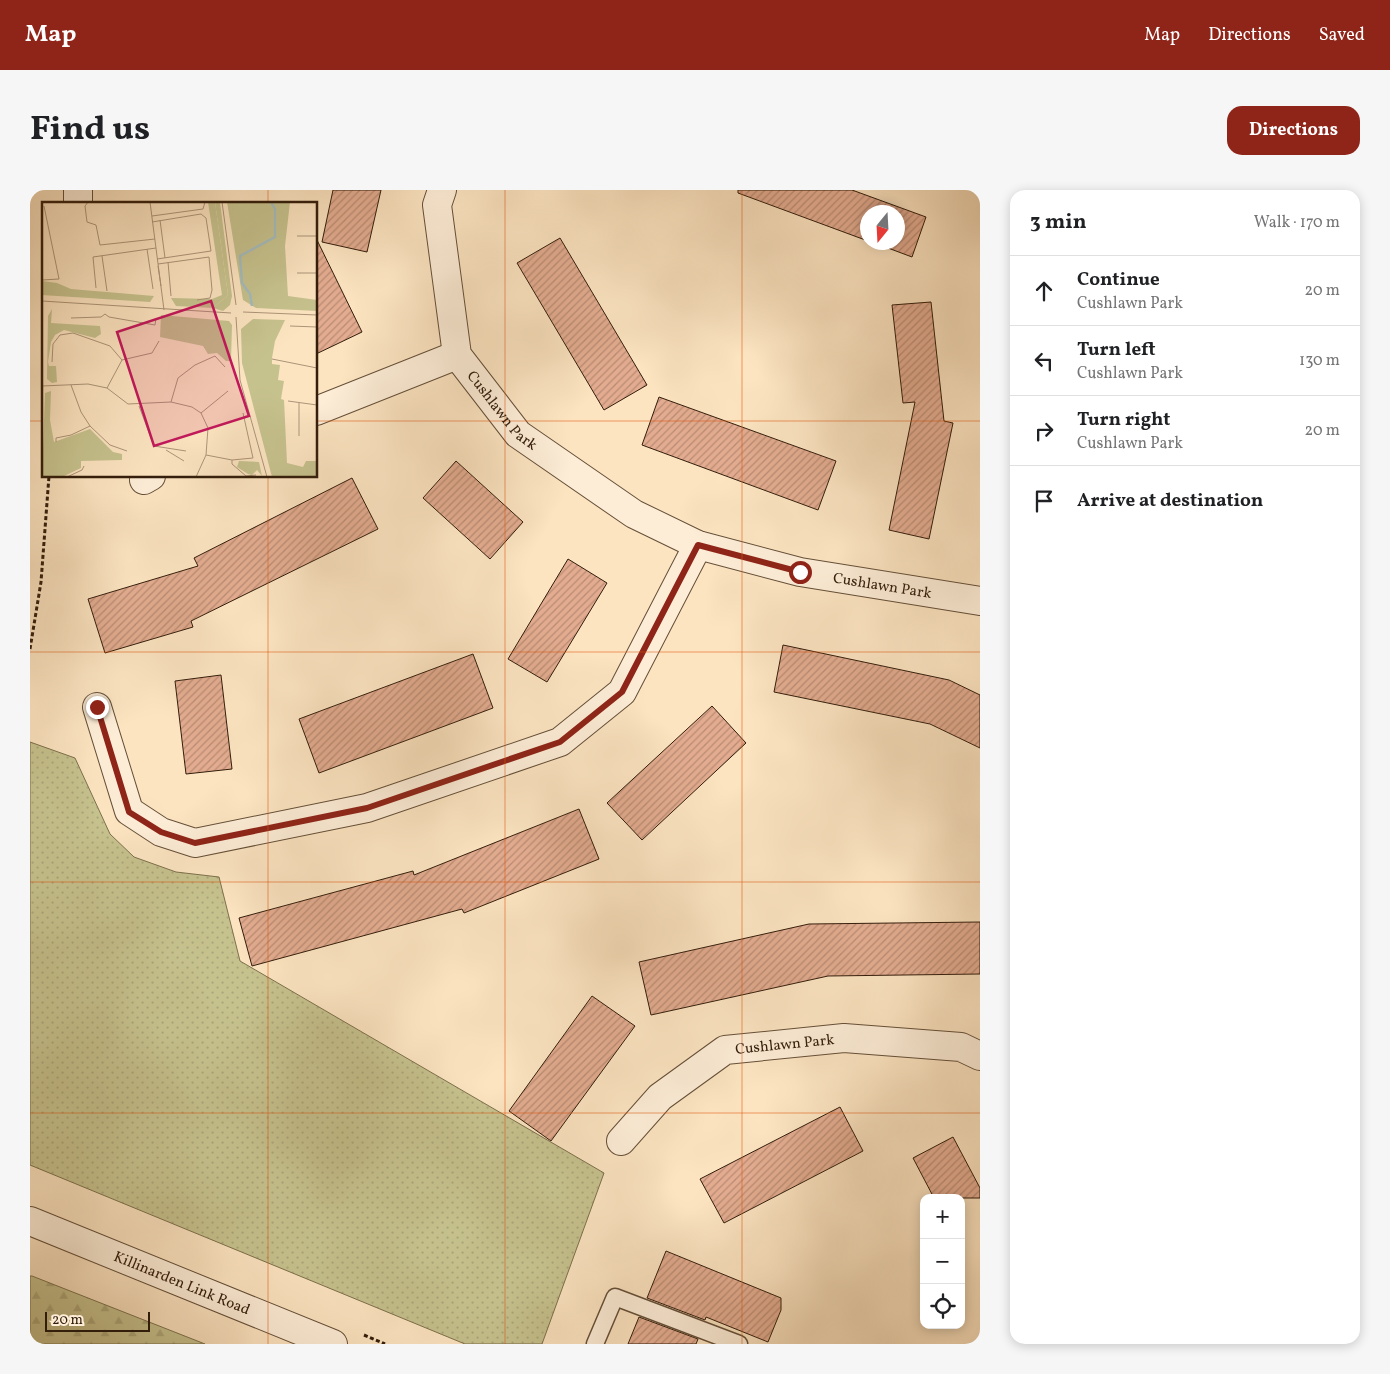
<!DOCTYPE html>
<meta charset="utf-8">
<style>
body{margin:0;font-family:Vollkorn,serif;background:#f6f6f6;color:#202124}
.controls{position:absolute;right:15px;bottom:15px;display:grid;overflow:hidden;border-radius:10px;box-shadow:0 2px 12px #0003}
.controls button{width:45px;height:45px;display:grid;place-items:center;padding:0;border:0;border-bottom:1px solid #e0e0e0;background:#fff;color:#202124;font:25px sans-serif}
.compass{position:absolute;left:830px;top:15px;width:45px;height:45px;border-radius:50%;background:#fff;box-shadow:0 2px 12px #0003;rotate:198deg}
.scale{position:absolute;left:15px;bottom:12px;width:105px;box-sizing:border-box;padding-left:5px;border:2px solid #331d0b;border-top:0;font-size:14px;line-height:18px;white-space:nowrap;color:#331d0b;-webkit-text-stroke:4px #fdedd7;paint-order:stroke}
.stop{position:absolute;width:15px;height:15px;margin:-11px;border:4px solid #8f2418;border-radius:50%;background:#fff}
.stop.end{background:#8f2418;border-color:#fff;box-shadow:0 1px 5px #0008}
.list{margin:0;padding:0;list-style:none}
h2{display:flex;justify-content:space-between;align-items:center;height:65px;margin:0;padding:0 20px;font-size:21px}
h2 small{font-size:16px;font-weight:400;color:#757577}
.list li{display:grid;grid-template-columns:32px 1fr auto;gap:15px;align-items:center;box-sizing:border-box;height:70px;padding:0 20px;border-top:1px solid #e0e0e0}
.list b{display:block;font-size:19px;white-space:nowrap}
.list p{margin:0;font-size:16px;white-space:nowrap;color:#757577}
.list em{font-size:16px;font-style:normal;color:#757577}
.icon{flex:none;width:28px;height:28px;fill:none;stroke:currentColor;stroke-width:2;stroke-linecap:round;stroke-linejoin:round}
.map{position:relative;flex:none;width:950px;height:1154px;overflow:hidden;border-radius:15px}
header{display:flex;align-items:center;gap:30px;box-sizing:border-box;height:70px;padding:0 25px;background:#8f2418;color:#fff}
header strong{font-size:24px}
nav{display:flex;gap:28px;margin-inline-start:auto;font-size:18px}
.intro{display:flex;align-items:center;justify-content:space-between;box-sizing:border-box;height:120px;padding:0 30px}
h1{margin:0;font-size:35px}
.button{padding:12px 22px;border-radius:15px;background:#8f2418;color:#fff;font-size:18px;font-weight:700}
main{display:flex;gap:30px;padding:0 30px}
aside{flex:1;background:#fff;border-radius:15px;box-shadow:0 2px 12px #0003}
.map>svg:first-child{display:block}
.grass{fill:url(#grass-dots);stroke:#7c704c}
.forest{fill:url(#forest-firs);stroke:#7c704c}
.building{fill:url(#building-hatch);stroke:#331d0b}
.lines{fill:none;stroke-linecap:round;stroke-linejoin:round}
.service-casing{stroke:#654f38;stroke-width:19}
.minor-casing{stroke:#654f38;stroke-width:30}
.tertiary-casing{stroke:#654f38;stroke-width:30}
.path{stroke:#331d0b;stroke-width:3;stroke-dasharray:4 2.5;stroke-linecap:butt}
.service{stroke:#fdedd7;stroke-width:16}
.minor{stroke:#fdedd7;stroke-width:28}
.tertiary{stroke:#fdedd7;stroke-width:28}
.route{stroke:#8f2418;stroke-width:6}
.grid{fill:none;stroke:#df560c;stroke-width:1;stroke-opacity:0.55}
.labels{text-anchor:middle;stroke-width:5;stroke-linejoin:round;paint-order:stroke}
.street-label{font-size:15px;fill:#331d0b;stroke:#fdedd7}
.inset-river{fill:none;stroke:#a4bcbd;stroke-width:2.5}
.inset-road{fill:none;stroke:#ac9478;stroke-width:1}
.view{fill:#c2185b;fill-opacity:0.15;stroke:#c2185b;stroke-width:2.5}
.inset-edge{fill:none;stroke:#331d0b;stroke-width:2.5}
</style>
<header>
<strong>Map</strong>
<nav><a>Map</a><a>Directions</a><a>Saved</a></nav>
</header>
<div class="intro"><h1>Find us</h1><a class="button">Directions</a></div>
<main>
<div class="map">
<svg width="950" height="1154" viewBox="0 0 950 1154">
<defs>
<pattern id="grass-dots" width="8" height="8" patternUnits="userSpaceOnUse" patternTransform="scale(1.25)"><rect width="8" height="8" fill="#c6c28e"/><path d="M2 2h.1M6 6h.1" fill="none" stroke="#aba679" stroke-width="1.8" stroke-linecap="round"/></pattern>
<pattern id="forest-firs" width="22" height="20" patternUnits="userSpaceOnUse" patternTransform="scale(1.25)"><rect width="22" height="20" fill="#c6c28e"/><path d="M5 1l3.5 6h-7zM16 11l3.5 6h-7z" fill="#aba679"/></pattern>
<pattern id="building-hatch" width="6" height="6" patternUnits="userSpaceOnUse" patternTransform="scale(1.25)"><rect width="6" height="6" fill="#e3ac90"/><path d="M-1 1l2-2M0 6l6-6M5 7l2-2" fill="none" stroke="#b98b74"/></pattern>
</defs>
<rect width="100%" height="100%" fill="#fce4c1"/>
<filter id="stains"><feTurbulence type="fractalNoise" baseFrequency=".004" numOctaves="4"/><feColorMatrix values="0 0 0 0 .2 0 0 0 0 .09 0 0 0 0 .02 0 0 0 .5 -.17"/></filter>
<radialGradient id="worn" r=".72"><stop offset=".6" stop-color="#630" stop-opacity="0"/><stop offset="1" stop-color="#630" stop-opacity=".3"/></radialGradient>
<path class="grass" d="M0 552 45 568 80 644 104 667 146 682 189 687 210 771 574 983 512 1154H435L0 975Z"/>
<path class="forest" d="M0 1086H2L175 1154H0Z"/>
<g class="building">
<path d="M303 0H351L337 62 292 52Z"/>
<path d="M708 0H822L896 27 882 67 842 52H868V22H838V51L708 3Z"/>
<path d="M286 48 332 142 286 164Z"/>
<path d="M530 48 617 195 574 220 487 73Z"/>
<path d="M901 112 914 231 923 233 899 349 859 340 885 212 873 213 862 115Z"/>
<path d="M629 207 806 271 788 320 612 255Z"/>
<path d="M426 271 493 332 460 369 393 308Z"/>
<path d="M322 288 348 339 161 431 163 437 75 463 58 409 168 376 164 368Z"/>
<path d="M538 369 577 393 517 492 478 469Z"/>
<path d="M753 455 919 490 950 505V558L900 534 744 502Z"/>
<path d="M443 464 463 518 289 583 269 529Z"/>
<path d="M191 485 202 579 156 584 145 491Z"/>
<path d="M682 516 716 553 612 650 577 613Z"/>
<path d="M549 619 569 669 434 723 432 719 222 776 209 728 383 681 384 685Z"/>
<path d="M950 732V784L798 786 621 825 609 772 779 734Z"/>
<path d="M562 806 605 836 521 951 479 921Z"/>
<path d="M810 917 833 961 694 1033 670 989Z"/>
<path d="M923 947 950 998V1008H904L883 968Z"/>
<path d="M636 1061 751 1108V1120L738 1152 676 1127 675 1130 617 1108Z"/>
<path d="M609 1127 668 1149 666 1154H598Z"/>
</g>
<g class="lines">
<g class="service-casing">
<path id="service" d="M565 1154 585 1107 709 1154"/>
</g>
<g class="minor-casing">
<g id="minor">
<path id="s1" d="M412 0 407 15 427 165 488 244 604 324 668 355 770 382 950 411"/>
<path d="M48 14V0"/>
<path d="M286 221 427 165"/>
<path d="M114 290 121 286"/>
<path d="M67 517 99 621 131 642 165 653 337 618 530 552 592 502 668 355"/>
<path id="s2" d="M591 951 630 907 695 860 814 848 931 857 950 866"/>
</g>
</g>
<g class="tertiary-casing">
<g id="tertiary">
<path id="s3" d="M0 1031 303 1154"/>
</g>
</g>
<g class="path">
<path d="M0 459 11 392 19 286"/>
<path d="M334 1145 355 1154"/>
</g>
<use href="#service" class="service"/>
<use href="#minor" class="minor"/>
<use href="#tertiary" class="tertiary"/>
</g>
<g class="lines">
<path class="route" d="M67 517 99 622 131 642 165 653 337 618 530 552 592 502 668 355 770 382"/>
</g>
<path class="grid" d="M238 0V14M475 0V1154M712 0V1154M0 231H14M286 231H950M238 286V1154M0 462H950M0 692H950M0 923H950"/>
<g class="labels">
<g class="street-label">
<text dy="5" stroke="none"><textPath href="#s1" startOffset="239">Cushlawn Park</textPath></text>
<text dy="5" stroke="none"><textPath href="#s1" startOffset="668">Cushlawn Park</textPath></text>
<text dy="5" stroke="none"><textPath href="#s2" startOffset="199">Cushlawn Park</textPath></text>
<text dy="5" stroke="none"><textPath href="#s3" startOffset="164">Killinarden Link Road</textPath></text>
</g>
</g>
<g transform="translate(12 12)">
<rect width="275" height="275" fill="#fce4c1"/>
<path d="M173 0H178L190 94 188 103 181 109 171 106 186 93ZM185 0H248L243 44 246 94 275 98V109L214 106 201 98ZM10 107 9 121 58 124 59 132 53 136 22 128 13 133 9 140 6 160 7 164H14L15 180 10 181 5 177 6 114ZM119 113 187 119 190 123 189 159H184L175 151 166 152 161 144 118 135ZM211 117 243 118 233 139 230 156V162L238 163 236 178 242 179 239 197 242 198 245 261 261 265 264 259H275V275H230L200 161 199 127ZM9 189 8 218 12 240 48 227 71 250 80 252V258L39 259V266L20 275H0L3 191ZM197 259 217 260 220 274 215 268 210 273 206 272 195 265Z" fill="#c6c28e"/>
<path d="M166 0H173L186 93 171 106 134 104 129 96 170 97 180 93ZM241 0 236 34H234V7L230 0ZM0 79 15 81 29 87 112 94 108 100 0 93Z" fill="#c6c28e"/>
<path d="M190 0H225L228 29 194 33Z" fill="#c6c28e"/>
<path class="inset-river" d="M210 104 208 92 200 81 198 54 233 35V7L229 0"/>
<path class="inset-road" d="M46 0 43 4 45 20 54 23 58 43 113 37M108 0 122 108M180 0 194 103M110 14 161 7 163 0M118 18 123 56M110 20 159 12 164 16 169 49 115 57M255 34H275M105 47 111 87M60 54 65 89M126 60 129 94M116 62 167 55 170 88 168 96 155 98M116 64 119 84M255 71H275M0 78 17 77 2 4M54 86 51 55 114 46M0 99 189 111M201 110 275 113M194 115 198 178 225 275M29 116 59 115 63 112 67 115 113 123 114 116M248 124 275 125M0 128V153M230 157 275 166M80 158 110 151 117 139M10 160 11 142 18 133 31 131 68 144 80 158 65 186M29 183 39 210 48 224 68 243 85 249M0 184 46 182 65 186 86 202 129 200 150 205 159 211 166 226 164 253 154 275M246 199 275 203M129 200 136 176 153 163 173 154 183 165M97 204 112 244 144 249M159 211 186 189M257 234V201M14 240V236L29 233 48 224M124 248 142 259M164 253 190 258 211 256 201 211M190 258V262L204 274 214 273M25 275 40 268 42 264"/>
<path class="view" d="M169 99 207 214 112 244 75 130Z"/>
<rect width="275" height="275" class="inset-edge"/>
</g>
<rect width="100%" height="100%" filter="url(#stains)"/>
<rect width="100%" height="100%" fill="url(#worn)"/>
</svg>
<div class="controls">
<button>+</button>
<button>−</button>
<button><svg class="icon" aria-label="locate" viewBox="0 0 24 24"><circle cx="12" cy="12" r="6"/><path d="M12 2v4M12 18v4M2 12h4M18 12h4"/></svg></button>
</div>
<svg class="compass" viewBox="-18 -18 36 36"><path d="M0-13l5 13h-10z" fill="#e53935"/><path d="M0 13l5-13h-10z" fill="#757577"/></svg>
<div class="scale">20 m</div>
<div class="stop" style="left:770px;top:382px"></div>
<div class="stop end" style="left:67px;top:517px"></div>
</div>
<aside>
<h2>3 min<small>Walk · 170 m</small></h2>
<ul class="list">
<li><svg class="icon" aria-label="ahead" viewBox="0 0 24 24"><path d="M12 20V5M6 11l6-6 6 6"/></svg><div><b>Continue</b><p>Cushlawn Park</p></div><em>20 m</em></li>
<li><svg class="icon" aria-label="left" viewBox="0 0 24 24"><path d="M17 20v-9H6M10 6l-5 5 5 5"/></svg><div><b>Turn left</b><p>Cushlawn Park</p></div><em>130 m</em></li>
<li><svg class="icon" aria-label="right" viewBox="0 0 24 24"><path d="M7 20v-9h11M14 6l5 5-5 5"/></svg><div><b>Turn right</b><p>Cushlawn Park</p></div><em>20 m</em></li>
<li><svg class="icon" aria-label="arrive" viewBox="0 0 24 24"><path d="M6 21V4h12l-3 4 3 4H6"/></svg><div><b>Arrive at destination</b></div></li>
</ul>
</aside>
</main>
